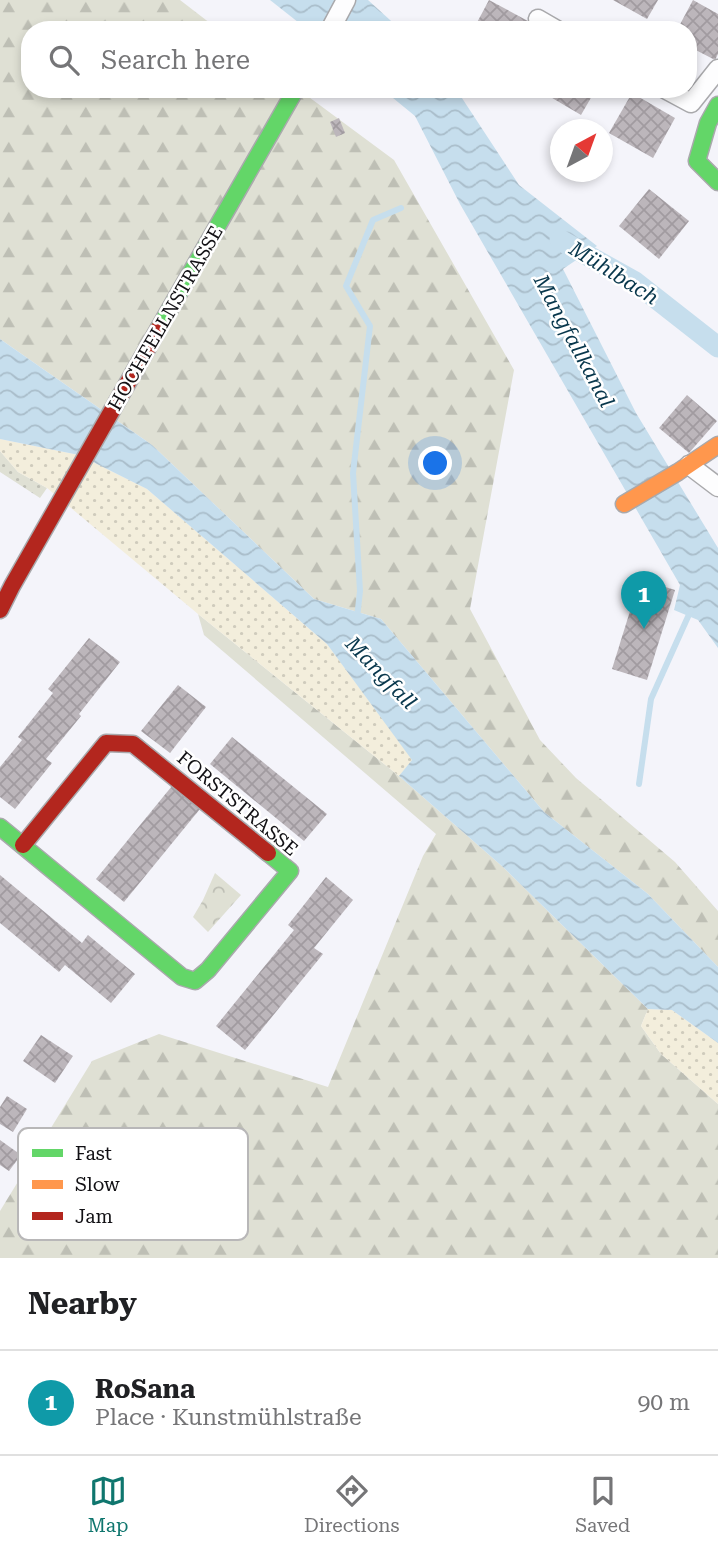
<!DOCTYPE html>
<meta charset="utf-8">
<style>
body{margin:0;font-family:"Roboto Serif",serif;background:#f6f6f6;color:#202124}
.compass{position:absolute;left:550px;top:119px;width:63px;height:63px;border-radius:50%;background:#fff;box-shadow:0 4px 10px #0003;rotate:41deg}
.you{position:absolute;left:436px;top:464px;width:24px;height:24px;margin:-18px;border:5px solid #fff;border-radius:50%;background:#1a73e8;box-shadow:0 0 0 10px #1a73e833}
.badge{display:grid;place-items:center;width:46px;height:46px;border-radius:50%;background:#0f766e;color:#fff;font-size:23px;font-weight:700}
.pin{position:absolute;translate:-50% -58px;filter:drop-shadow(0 2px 4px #0008)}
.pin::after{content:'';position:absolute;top:37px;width:24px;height:21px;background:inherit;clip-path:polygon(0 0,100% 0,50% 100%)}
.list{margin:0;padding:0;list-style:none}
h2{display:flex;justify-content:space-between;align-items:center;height:91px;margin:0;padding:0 28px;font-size:30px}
h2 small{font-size:23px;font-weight:400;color:#757577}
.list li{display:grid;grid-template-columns:46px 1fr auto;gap:21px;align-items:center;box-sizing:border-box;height:105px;padding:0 28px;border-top:2px solid #e0e0e0}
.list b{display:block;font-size:26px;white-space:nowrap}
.list p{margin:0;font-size:23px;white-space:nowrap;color:#757577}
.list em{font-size:23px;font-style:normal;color:#757577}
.icon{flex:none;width:38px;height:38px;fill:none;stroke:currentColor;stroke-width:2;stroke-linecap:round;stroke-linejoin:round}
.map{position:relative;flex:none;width:718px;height:1258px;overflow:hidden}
.search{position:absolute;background:#fff;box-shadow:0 4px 10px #0003;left:21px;right:21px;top:21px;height:77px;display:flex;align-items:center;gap:18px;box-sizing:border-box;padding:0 24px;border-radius:28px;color:#757577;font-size:26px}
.sheet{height:196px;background:#fff}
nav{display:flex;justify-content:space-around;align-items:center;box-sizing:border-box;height:98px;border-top:2px solid #e0e0e0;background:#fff;font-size:19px;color:#757577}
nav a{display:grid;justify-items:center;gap:4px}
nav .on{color:#0f766e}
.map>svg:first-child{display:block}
.grass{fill:url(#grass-dots)}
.forest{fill:url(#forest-firs)}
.sand{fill:url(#sand-dots)}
.park{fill:url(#park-crowns)}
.water{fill:url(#water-waves)}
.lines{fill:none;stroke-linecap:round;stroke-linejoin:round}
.stream{stroke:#c6deed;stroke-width:6}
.canal{stroke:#c6deed;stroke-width:21}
.building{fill:url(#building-cross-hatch)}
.street-casing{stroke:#a9a9ac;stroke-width:21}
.fast-casing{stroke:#a9a9ac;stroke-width:19}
.slow-casing{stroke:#a9a9ac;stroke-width:19}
.jam-casing{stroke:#a9a9ac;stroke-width:19}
.street{stroke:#fdfdfe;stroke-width:18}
.fast{stroke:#63d668;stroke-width:16}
.slow{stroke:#ff974d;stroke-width:16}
.jam{stroke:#b3261e;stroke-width:16}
.labels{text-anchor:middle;stroke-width:5;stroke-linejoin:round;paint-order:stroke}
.street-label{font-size:19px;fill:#111014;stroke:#fff}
.water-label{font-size:21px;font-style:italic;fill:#08374c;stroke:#fff}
.key{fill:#fff;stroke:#b8b7b8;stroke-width:2}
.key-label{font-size:19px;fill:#111014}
</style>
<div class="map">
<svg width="718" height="1258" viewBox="0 0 718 1258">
<defs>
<pattern id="grass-dots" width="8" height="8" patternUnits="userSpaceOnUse" patternTransform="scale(1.75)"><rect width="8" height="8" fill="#dfe0d4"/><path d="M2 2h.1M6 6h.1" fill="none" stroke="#bebfb5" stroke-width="1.8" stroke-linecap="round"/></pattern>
<pattern id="forest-firs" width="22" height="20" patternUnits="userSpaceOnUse" patternTransform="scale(1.75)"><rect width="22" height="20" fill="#dfe0d4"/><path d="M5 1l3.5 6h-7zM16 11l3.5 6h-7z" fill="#bebfb5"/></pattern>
<pattern id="sand-dots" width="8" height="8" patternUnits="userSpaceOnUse" patternTransform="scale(1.75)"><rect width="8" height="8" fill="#f3eedc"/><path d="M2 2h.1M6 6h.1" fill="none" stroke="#cfcbbc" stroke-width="1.8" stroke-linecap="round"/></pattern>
<pattern id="park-crowns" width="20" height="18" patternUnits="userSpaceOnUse" patternTransform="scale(1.75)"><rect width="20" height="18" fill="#dfe0d4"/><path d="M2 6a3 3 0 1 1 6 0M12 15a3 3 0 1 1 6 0" fill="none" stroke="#bebfb5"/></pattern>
<pattern id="water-waves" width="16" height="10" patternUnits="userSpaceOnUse" patternTransform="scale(1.75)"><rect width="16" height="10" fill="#c6deed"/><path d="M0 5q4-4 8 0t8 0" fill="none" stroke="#a9bdca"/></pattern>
<pattern id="building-cross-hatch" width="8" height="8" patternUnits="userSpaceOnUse" patternTransform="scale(1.75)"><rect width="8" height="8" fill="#bcb6bb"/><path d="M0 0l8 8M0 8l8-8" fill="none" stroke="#a19ba0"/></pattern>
</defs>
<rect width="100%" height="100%" fill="#f4f4fa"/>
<path class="grass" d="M0 451 18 472 47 488 40 498 0 472Z"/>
<g class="forest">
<path d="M0 0H180L219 30H30V89H298L394 160 514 370 470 609 540 740 576 778 675 862 718 911V967L648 894 544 812 381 619 314 599 152 445 0 339Z"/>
<path d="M198 614 399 776 503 867 648 1009 641 1026 661 1054 718 1104V1258H0V1211L92 1061 159 1034 328 1087 423 856 436 834 204 635Z"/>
</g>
<g class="sand">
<path d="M0 439 79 455 147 489 327 644 413 760 399 776 198 614 47 488 18 472 0 451Z"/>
<path d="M648 1009 672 1010 718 1043V1104L661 1054 641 1026Z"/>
</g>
<path class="park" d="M215 873 241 895 208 932 193 917 203 900Z"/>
<g class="water">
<path d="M270 0H368L401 30H308Z"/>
<path d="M382 89H456L519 185 597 246 563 269 636 413 718 548V648L698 620 674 610 680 585 460 204 415 116Z"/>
<path d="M0 339 152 445 314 599 381 619 544 812 648 894 718 967V1043L672 1010 648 1009 503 867 399 776 412 760 327 644 147 489 79 455 0 439Z"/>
</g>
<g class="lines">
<g class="stream">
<path d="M357 618 360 591 353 473 370 326 346 286 373 220 401 208"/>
<path d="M639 784 651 699 691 610"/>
</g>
<path class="canal" d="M560 240 635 282 718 347"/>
</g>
<g class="building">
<path d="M489 0 539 27 537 30H473Z"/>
<path d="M613 0H658L647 19Z"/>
<path d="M693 0 718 14V54L715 60 688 46V30H677Z"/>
<path d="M537 89H596L581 115Z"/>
<path d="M632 93 675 118 653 158 609 133Z"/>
<path d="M339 118 345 133 336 137 330 122Z"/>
<path d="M649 189 689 221 659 259 619 226Z"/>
<path d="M687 395 717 421 689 453 659 428Z"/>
<path d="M640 579 675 590 647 680 612 669Z"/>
<path d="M89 638 120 662 79 714 81 716 46 759 52 763 15 809 0 797V767L22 740 18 737 53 693 48 689Z"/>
<path d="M178 685 206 707 170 753 141 731Z"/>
<path d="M232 737 327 814 304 841 210 764Z"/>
<path d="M172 786 200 809 124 902 96 879Z"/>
<path d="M0 875 82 943 88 935 135 974 111 1003 65 965 59 972 0 923Z"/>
<path d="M326 877 353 900 314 948 323 954 245 1050 216 1026 294 930 288 925Z"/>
<path d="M41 1035 73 1056 55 1083 23 1061Z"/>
<path d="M7 1096 27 1109 13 1132 0 1124V1107Z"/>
<path d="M0 1140 21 1155 9 1171 0 1165Z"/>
</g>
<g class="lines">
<g class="street-casing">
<g id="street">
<path d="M538 19 557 30"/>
<path d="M330 30 346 0"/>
<path d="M665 89 691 103 718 69"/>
<path d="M689 465 718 487"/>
</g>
</g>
<g class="fast-casing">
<g id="fast">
<path d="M718 105 708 123 697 161 718 182"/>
<path d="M159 328 296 89"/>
<path d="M0 827 182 977 195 981 208 970 290 871 268 853"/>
</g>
</g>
<g class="slow-casing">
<path id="slow" d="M624 504 678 472 718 445"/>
</g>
<g class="jam-casing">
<g id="jam">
<path d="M0 610 12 586 159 328"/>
<path d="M23 845 106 743 133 744 268 853"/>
</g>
</g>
<use href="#street" class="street"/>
<use href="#fast" class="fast"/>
<use href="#slow" class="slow"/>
<use href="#jam" class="jam"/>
</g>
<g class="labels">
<g class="street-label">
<text transform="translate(165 318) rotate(-60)" y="7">HOCHFELLNSTRASSE</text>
<text transform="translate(238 803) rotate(40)" y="7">FORSTSTRASSE</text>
</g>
<g class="water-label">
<text transform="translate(614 273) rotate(32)" y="7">Mühlbach</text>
<text transform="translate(574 341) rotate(62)" y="7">Mangfallkanal</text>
<text transform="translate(381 673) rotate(46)" y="7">Mangfall</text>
</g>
</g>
<rect x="18" y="1128" width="230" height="112" rx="10" class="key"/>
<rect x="32" y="1149" width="31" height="8" fill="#63d668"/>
<rect x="32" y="1180" width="31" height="9" fill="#ff974d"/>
<rect x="32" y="1212" width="31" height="8" fill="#b3261e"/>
<g class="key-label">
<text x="75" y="1160">Fast</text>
<text x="75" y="1191">Slow</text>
<text x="75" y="1223">Jam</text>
</g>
</svg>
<svg class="compass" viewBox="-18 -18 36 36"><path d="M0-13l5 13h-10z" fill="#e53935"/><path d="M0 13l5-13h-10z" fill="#757577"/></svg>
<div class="you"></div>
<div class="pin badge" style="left:644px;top:629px;background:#0f9aa8">1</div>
<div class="search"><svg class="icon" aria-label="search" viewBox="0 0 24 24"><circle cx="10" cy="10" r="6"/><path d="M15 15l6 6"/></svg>Search here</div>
</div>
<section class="sheet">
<h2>Nearby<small></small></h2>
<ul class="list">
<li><span class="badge" style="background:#0f9aa8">1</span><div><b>RoSana</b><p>Place · Kunstmühlstraße</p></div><em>90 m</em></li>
</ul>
</section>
<nav>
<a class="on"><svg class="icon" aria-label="map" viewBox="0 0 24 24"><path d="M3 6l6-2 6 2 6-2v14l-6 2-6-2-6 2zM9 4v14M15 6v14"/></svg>Map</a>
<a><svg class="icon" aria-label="directions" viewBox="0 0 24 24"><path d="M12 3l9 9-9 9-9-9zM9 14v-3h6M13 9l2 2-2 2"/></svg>Directions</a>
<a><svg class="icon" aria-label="saved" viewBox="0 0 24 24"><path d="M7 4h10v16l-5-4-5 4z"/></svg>Saved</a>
</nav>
